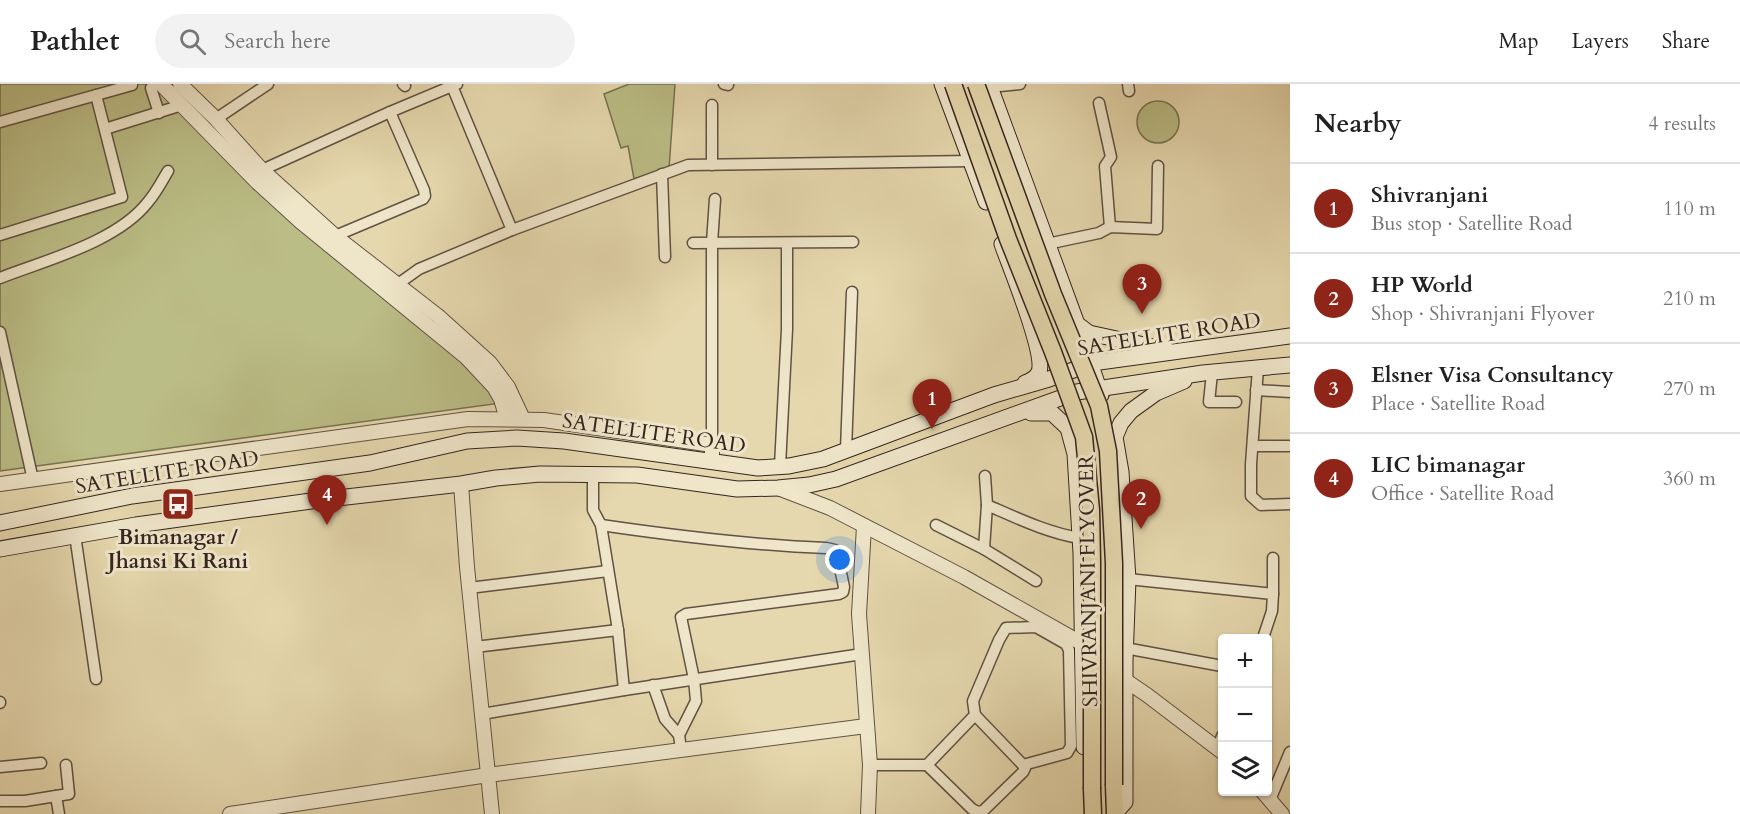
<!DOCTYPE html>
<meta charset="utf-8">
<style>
body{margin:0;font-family:Cardo,serif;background:#f2f2f2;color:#222}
.controls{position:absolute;right:18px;bottom:18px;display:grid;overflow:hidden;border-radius:6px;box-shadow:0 2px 4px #0004}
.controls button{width:54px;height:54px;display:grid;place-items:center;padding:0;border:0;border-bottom:2px solid #e0e0e0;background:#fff;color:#222;font:30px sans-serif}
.you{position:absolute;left:840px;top:476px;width:21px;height:21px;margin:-15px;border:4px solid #fff;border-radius:50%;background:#1a73e8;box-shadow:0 0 0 9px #1a73e833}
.badge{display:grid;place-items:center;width:39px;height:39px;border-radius:50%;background:#8f2418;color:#fff;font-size:20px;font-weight:700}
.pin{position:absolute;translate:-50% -50px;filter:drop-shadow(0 2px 3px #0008)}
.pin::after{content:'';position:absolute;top:32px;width:21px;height:18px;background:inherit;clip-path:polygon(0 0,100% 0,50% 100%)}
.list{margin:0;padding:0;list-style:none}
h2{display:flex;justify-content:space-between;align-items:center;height:78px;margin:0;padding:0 24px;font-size:26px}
h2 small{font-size:20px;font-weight:400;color:#767676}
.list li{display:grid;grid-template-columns:39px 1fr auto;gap:18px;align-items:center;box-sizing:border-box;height:90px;padding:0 24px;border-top:2px solid #e0e0e0}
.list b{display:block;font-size:22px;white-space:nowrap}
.list p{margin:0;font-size:20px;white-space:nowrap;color:#767676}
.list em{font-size:20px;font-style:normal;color:#767676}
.icon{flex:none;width:33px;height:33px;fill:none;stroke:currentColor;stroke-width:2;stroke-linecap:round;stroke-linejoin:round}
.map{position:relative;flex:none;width:1290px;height:730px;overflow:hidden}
header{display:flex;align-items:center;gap:36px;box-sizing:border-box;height:84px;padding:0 30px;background:#fff;border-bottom:2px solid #e0e0e0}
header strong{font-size:28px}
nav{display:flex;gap:33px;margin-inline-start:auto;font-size:21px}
.search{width:420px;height:54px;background:#f2f2f2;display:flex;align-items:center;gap:15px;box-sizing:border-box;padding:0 21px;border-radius:33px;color:#767676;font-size:22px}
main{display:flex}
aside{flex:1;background:#fff}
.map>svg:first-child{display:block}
.green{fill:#bbbd86;stroke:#787153;stroke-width:1.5}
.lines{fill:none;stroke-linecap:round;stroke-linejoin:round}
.minor-casing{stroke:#605244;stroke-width:13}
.tertiary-casing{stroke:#605244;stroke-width:16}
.secondary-casing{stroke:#342520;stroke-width:17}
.primary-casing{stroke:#342520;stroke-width:19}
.minor{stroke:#efe6ca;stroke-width:10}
.tertiary{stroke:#efe6ca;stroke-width:14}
.secondary{stroke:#efe6ca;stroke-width:15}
.primary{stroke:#e6d8ae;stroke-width:16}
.primary-bridge-casing{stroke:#342520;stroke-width:19;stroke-linecap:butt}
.primary-bridge{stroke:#e6d8ae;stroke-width:16}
.labels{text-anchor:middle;stroke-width:6;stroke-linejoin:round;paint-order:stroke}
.street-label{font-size:21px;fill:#342520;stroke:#efe6ca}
.poi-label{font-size:21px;font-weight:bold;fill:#342520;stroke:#efe6ca}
</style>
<header>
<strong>Pathlet</strong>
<div class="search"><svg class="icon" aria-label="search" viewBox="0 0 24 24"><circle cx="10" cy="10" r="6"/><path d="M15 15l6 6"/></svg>Search here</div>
<nav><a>Map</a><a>Layers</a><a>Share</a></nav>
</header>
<main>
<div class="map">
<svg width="1290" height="730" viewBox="0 0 1290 730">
<rect width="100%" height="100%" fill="#e6d8ae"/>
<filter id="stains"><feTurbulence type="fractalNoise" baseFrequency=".00333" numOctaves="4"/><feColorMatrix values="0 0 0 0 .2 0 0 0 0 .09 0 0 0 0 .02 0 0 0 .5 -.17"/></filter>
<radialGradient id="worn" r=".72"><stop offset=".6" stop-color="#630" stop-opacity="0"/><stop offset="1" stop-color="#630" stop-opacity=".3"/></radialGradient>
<g class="green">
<path d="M0 0H174L394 206 501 319 0 387Z"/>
<path d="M629 0H675L669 85 634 95 628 62 621 64 604 10Z"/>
<circle cx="1158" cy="38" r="21"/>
</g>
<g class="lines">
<g class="minor-casing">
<g id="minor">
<path d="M403 0 405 2"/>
<path d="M724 0 728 1"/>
<path d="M1128 0 1129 7"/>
<path d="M990 3 1020 0"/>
<path d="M151 4 159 29"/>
<path d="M1099 19 1111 73 1105 82 1110 143"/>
<path d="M712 21V81"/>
<path d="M216 35 268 0"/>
<path d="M0 38 132 1"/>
<path d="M105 45 182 21"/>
<path d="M262 86 390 28 457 0"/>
<path d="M662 90 665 173"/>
<path d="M512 146 688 81 971 77"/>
<path d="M0 151 122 113 96 11"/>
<path d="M335 152 423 115 425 112 424 106 390 28"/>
<path d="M693 159 853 158"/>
<path d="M1047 160 1099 149 1110 143 1157 145 1158 82"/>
<path d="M0 194C46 176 117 158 148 118 156 109 162 97 168 87"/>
<path d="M391 205 419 185 512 146 452 2"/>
<path d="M0 248 33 396"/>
<path d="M1258 284 1251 380V412L1261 421 1290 420"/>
<path d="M1212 289 1209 318H1236"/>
<path d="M1256 306 1290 308"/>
<path d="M712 361V159L715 115"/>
<path d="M1253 362H1290"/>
<path d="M846 366 852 208"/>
<path d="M780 382 787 245V159"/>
<path d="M593 390V426L601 441 618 546 624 606"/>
<path d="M985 392 987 421C1017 434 1048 449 1080 454"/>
<path d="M601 441C676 452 750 461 826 464L835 466 837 470 844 503 843 508 839 510 686 530 681 533 694 595 696 617 679 651 681 665"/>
<path d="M936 441 984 465 1036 497"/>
<path d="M75 451 96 595"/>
<path d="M984 465 987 421"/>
<path d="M1128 495 1273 510 1272 527 1263 554"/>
<path d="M469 504 608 487"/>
<path d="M1273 510V474"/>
<path d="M475 563 618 546"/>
<path d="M1125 564 1222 582"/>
<path d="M653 601 665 635 679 651"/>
<path d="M0 618V619"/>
<path d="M482 630 624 606 862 570"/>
<path d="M1218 664 1222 652"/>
<path d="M870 681H927L975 631 973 617 999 556 1006 544 1036 543 1066 560 1069 566 1071 662 1067 669 1023 681"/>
<path d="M927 681 972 725 978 728 983 727 1023 688 1025 684 1023 681 975 631"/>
<path d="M0 683 41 679"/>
<path d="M1270 716 1290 668"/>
<path d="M0 717H25L56 712"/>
<path d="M59 730 56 712 69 710 66 681"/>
</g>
</g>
<g class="tertiary-casing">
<g id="tertiary">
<path d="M161 0 257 98 301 138 466 273 494 303 501 315 507 335"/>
<path d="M180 0 216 35 262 86 335 152 438 232 490 279 508 303 523 335"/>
<path d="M0 400 468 335 544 336 712 361V378"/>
<path d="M461 400 467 483 492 730"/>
<path d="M778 404 830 424 964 493 1081 559"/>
<path d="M864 442 859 530 870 681 868 730"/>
<path d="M1125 596 1147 611 1222 668"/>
<path d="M1263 708 1282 730"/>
<path d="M230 730 488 691 866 642"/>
</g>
</g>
<g class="secondary-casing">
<g id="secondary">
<path d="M942 0 986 118"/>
<path d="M989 0 1077 240 1089 249 1167 266"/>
<path d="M1002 160C1010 183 1046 269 1039 288 1037 293 1030 297 1025 299"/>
<path d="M1077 240 1101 311"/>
<path d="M1031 329H1052L1068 344 1075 370 1081 469 1084 663"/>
<path d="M0 439 132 412 370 379 467 357 517 354 564 357 758 384 789 382 823 375 994 311 1049 295 1092 279 1290 252"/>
<path d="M0 465 136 441 311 417 461 400 496 394 540 390 637 391 737 405 778 404 809 401 836 395 1077 308 1203 289 1290 281"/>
<path d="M1115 729 1125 718V577L1128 495 1121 388 1115 353 1121 339 1131 327 1156 309 1184 297"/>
</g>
</g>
<g class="primary-casing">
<g id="primary">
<path d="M1114 701 1115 730"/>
<path d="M1092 705 1093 730"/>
</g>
</g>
<use href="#minor" class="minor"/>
<use href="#tertiary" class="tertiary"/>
<use href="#secondary" class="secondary"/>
<use href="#primary" class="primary"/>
<g class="primary-bridge-casing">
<g id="primary-bridge">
<path d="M953 0 1008 155 1053 268 1084 353 1091 426 1092 478V705"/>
<path d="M976 0 1053 210 1099 322 1108 367 1114 479V701"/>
</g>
</g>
<use href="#primary-bridge" class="primary-bridge"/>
</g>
<defs>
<g id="bus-square" transform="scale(1.725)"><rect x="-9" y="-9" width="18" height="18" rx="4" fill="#8f2418" stroke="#efe6ca"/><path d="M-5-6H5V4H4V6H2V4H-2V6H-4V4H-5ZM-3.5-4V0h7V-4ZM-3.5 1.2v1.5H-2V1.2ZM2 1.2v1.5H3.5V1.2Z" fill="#fff"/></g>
</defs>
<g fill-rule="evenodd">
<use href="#bus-square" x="178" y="420"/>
</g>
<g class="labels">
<g class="street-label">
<text transform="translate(1169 250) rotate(-9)" y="7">SATELLITE ROAD</text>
<text transform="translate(654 349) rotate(8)" y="7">SATELLITE ROAD</text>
<text transform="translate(167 388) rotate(-9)" y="7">SATELLITE ROAD</text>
<text transform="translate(1088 497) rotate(-91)" y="7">SHIVRANJANI FLYOVER</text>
</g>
<g class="poi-label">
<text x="178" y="460">Bimanagar /<tspan x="178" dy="24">Jhansi Ki Rani</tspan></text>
</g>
</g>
<rect width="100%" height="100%" filter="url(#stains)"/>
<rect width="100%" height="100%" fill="url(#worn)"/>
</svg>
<div class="controls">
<button>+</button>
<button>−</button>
<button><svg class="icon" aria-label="layers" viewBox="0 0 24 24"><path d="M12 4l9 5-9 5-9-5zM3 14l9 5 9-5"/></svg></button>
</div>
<div class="you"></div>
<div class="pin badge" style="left:932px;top:345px">1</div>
<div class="pin badge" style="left:1141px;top:445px">2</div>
<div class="pin badge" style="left:1142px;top:230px">3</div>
<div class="pin badge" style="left:327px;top:441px">4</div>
</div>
<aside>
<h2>Nearby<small>4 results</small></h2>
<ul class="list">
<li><span class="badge">1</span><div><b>Shivranjani</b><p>Bus stop · Satellite Road</p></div><em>110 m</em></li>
<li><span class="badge">2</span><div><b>HP World</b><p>Shop · Shivranjani Flyover</p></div><em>210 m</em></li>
<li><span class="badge">3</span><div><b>Elsner Visa Consultancy</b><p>Place · Satellite Road</p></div><em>270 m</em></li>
<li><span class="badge">4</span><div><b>LIC bimanagar</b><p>Office · Satellite Road</p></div><em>360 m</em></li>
</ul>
</aside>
</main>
